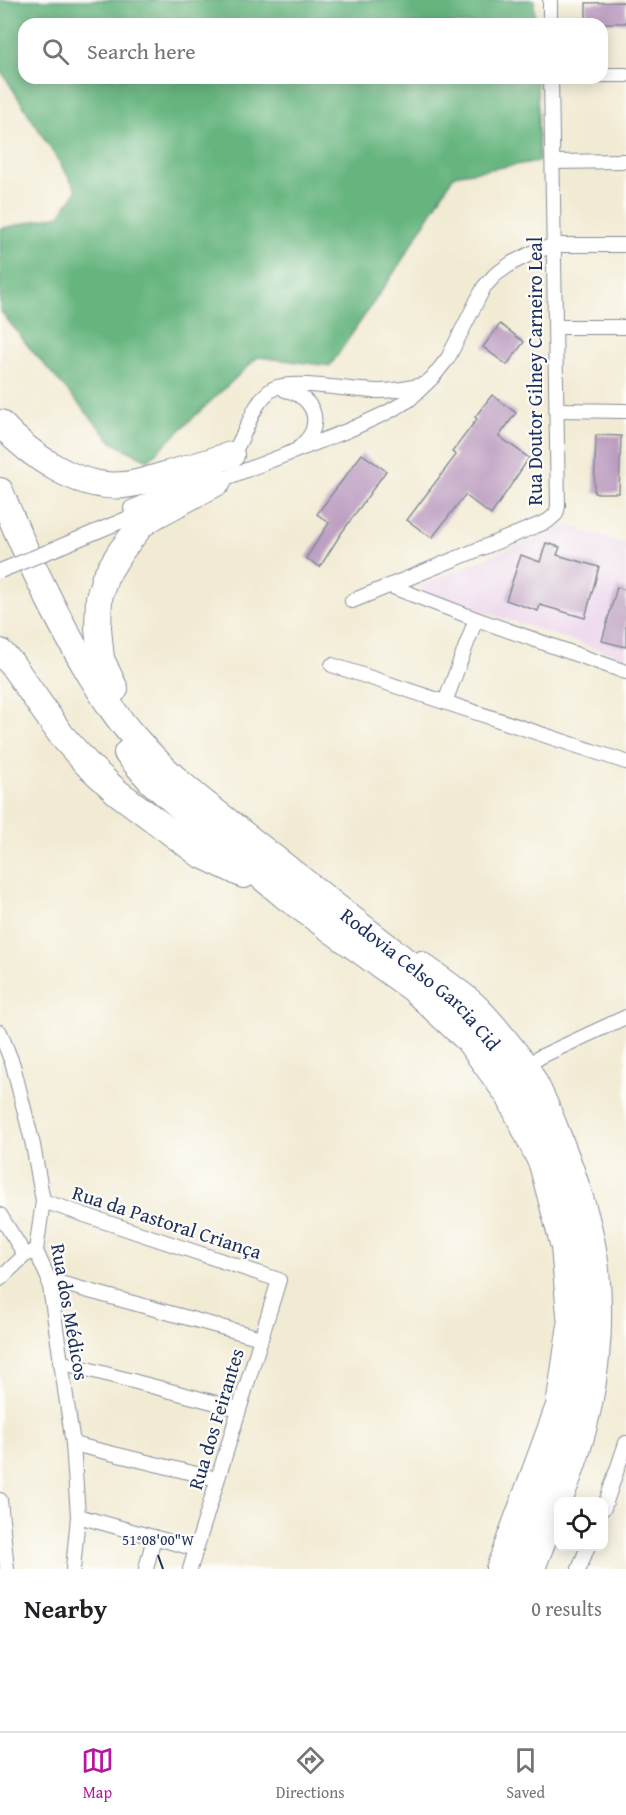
<!DOCTYPE html>
<meta charset="utf-8">
<style>
body{margin:0;font-family:"Gentium Book Plus",serif;background:#f6f6f6;color:#202124}
.controls{position:absolute;right:18px;bottom:18px;display:grid;overflow:hidden;border-radius:12px;box-shadow:0 3px 15px #0003}
.controls button{width:54px;height:54px;display:grid;place-items:center;padding:0;border:0;border-bottom:2px solid #e0e0e0;background:#fff;color:#202124;font:30px sans-serif}
.list{margin:0;padding:0;list-style:none}
h2{display:flex;justify-content:space-between;align-items:center;height:78px;margin:0;padding:0 24px;font-size:26px}
h2 small{font-size:20px;font-weight:400;color:#757577}
.icon{flex:none;width:33px;height:33px;fill:none;stroke:currentColor;stroke-width:2;stroke-linecap:round;stroke-linejoin:round}
.map{position:relative;flex:none;width:626px;height:1569px;overflow:hidden}
.search{position:absolute;background:#fff;box-shadow:0 3px 15px #0003;left:18px;right:18px;top:18px;height:66px;display:flex;align-items:center;gap:15px;box-sizing:border-box;padding:0 21px;border-radius:18px;color:#757577;font-size:22px}
.sheet{height:162px;background:#fff}
nav{display:flex;justify-content:space-around;align-items:center;box-sizing:border-box;height:84px;border-top:2px solid #e0e0e0;background:#fff;font-size:16px;color:#757577}
nav a{display:grid;justify-items:center;gap:3px}
nav .on{color:#b5179e}
.map>svg:first-child{display:block}
.built{fill:#ead1ec}
.forest{fill:#66b57f;stroke:#40726e;stroke-width:1.5}
.building{fill:#bb9cc0}
.lines{fill:none;stroke-linecap:round;stroke-linejoin:round}
.street-casing{stroke:#868d99;stroke-width:16}
.highway-casing{stroke:#868d99;stroke-width:28}
.street{stroke:#fff;stroke-width:14}
.highway{stroke:#fff;stroke-width:26}
.street-bridge-casing{stroke:#868d99;stroke-width:16;stroke-linecap:butt}
.street-bridge{stroke:#fff;stroke-width:14}
.ticks{fill:none;stroke:#1b2f5e;stroke-width:2}
.labels{text-anchor:middle;stroke-width:4.5;stroke-linejoin:round;paint-order:stroke}
.street-label{font-size:20px;fill:#1b2f5e;stroke:#fdfcf7}
.ticks-label{font-size:15px;text-anchor:middle;fill:#1b2f5e;stroke:#fdfcf7;stroke-width:4.5;stroke-linejoin:round;paint-order:stroke}
</style>
<div class="map">
<svg width="626" height="1569" viewBox="0 0 626 1569">
<rect width="100%" height="100%" fill="#fdfcf7"/>
<filter id="ink" filterUnits="userSpaceOnUse"><feTurbulence type="fractalNoise" baseFrequency=".0167" numOctaves="2"/><feDisplacementMap in="SourceGraphic" scale="12" xChannelSelector="R" yChannelSelector="G"/><feConvolveMatrix kernelMatrix="1 2 1 2 8 2 1 2 1" color-interpolation-filters="sRGB"/></filter>
<filter id="wash" filterUnits="userSpaceOnUse"><feTurbulence type="fractalNoise" baseFrequency=".008" numOctaves="4" result="noise"/><feDisplacementMap in="SourceGraphic" scale="24" xChannelSelector="R" yChannelSelector="G"/><feGaussianBlur stdDeviation="1.35" result="paint"/><feColorMatrix in="noise" values="0 0 0 0 0 0 0 0 0 0 0 0 0 0 0 0 0 1.4 0 .05"/><feComposite in="paint" operator="in"/></filter>
<g filter="url(#wash)">
<rect width="100%" height="100%" fill="#f2ebd4"/>
<path class="built" d="M567 525 626 544V658L426 593 421 589 420 586 423 584Z"/>
<path class="forest" d="M0 0H534L535 24H24V78H537L539 161 454 175 399 265 330 366 258 357 148 460 113 443 29 347 0 310V229L60 215 77 190 0 69Z"/>
<g id="blocks">
<g class="building">
<path d="M626 2V23H586V3Z"/>
<path d="M500 324 524 342 507 365 483 347Z"/>
<path d="M492 395 516 413 499 436 529 458 491 515 465 495 432 538 407 520 456 455 452 452 477 419 475 417Z"/>
<path d="M596 435 621 436 619 493H594Z"/>
<path d="M362 454 386 471 340 535 320 567 306 558 329 523 317 514Z"/>
<path d="M546 543 560 547 557 555 599 567 585 618 540 605 538 611 506 600 521 555 540 562Z"/>
<path d="M617 587 626 590V647L602 641Z"/>
</g>
</g>
</g>
<g filter="url(#ink)">
<use href="#blocks" fill-opacity="0" stroke="#868d99" stroke-width="1.5"/>
<g class="lines">
<g class="street-casing">
<g id="street">
<path d="M550 0V24"/>
<path d="M602 75H626"/>
<path d="M553 162 626 161"/>
<path d="M555 327H626"/>
<path d="M285 390C303 394 319 408 313 429 311 437 304 443 298 449"/>
<path d="M557 410 626 411"/>
<path d="M227 459C247 441 248 407 271 390 288 377 355 392 380 391 395 391 410 388 425 384"/>
<path d="M213 483 349 430 386 413 409 400 433 377 448 358 484 287 495 275 512 263 532 253 554 245H626"/>
<path d="M131 508 199 479"/>
<path d="M52 550 148 510"/>
<path d="M390 586 476 619 626 672"/>
<path d="M352 601 548 521 556 514 558 506 551 78"/>
<path d="M332 665 626 762"/>
<path d="M445 702 476 619"/>
<path d="M421 958C439 971 459 984 476 999 494 1015 511 1038 526 1057 541 1077 555 1112 564 1135 580 1175 598 1228 602 1270 610 1351 596 1427 565 1502"/>
<path d="M0 1032 13 1065 33 1145 43 1201 36 1251 49 1280 73 1444 78 1516 73 1569"/>
<path d="M530 1063 542 1056 626 1017"/>
<path d="M43 1201 279 1280 190 1569"/>
<path d="M0 1215 25 1255"/>
<path d="M0 1279 25 1255 33 1252"/>
<path d="M49 1280 261 1338"/>
<path d="M60 1362 239 1409"/>
<path d="M73 1444 217 1479"/>
<path d="M0 1500 7 1569"/>
<path d="M604 1508 626 1443"/>
<path d="M78 1516 196 1549"/>
<path d="M146 1569 154 1537"/>
<path d="M538 1569 558 1518"/>
<path d="M579 1569 588 1546"/>
</g>
</g>
<g class="highway-casing">
<g id="highway">
<path d="M0 423C29 455 78 490 124 485 138 484 151 479 165 475 187 469 209 462 231 455"/>
<path id="s1" d="M0 491C25 552 53 612 87 669 101 692 115 716 134 737 155 761 179 783 204 803L459 1003 512 1066 538 1109 566 1180 581 1238 589 1283 591 1326 579 1399 556 1478 521 1569"/>
<path d="M0 652 11 663 62 736 87 764 117 792 200 854 244 875"/>
<path d="M115 689 101 659 98 628 99 598 105 577 121 551 142 524 156 515 218 482"/>
<path d="M127 753 152 782 225 846 286 897 413 989 468 1040 509 1096 542 1164 564 1247 571 1325 559 1406 499 1569"/>
</g>
</g>
<use href="#street" class="street"/>
<use href="#highway" class="highway"/>
<g class="street-bridge-casing">
<path id="street-bridge" d="M0 571 52 550"/>
</g>
<use href="#street-bridge" class="street-bridge"/>
</g>
</g>
<path class="ticks" d="M158 1555 163 1569"/>
<g class="labels">
<g class="street-label">
<text transform="translate(535 371) rotate(-90)" y="7">Rua Doutor Gilney Carneiro Leal</text>
<text dy="7" stroke="none"><textPath href="#s1" startOffset="657">Rodovia Celso Garcia Cid</textPath></text>
<text transform="translate(167 1222) rotate(18)" y="7">Rua da Pastoral Criança</text>
<text transform="translate(70 1312) rotate(80)" y="7">Rua dos Médicos</text>
<text transform="translate(216 1419) rotate(-73)" y="7">Rua dos Feirantes</text>
</g>
</g>
<g class="ticks-label">
<text x="158" y="1545">51°08'00"W</text>
</g>
</svg>
<div class="controls">
<button><svg class="icon" aria-label="locate" viewBox="0 0 24 24"><circle cx="12" cy="12" r="6"/><path d="M12 2v4M12 18v4M2 12h4M18 12h4"/></svg></button>
</div>
<div class="search"><svg class="icon" aria-label="search" viewBox="0 0 24 24"><circle cx="10" cy="10" r="6"/><path d="M15 15l6 6"/></svg>Search here</div>
</div>
<section class="sheet">
<h2>Nearby<small>0 results</small></h2>
<ul class="list">
</ul>
</section>
<nav>
<a class="on"><svg class="icon" aria-label="map" viewBox="0 0 24 24"><path d="M3 6l6-2 6 2 6-2v14l-6 2-6-2-6 2zM9 4v14M15 6v14"/></svg>Map</a>
<a><svg class="icon" aria-label="directions" viewBox="0 0 24 24"><path d="M12 3l9 9-9 9-9-9zM9 14v-3h6M13 9l2 2-2 2"/></svg>Directions</a>
<a><svg class="icon" aria-label="saved" viewBox="0 0 24 24"><path d="M7 4h10v16l-5-4-5 4z"/></svg>Saved</a>
</nav>
